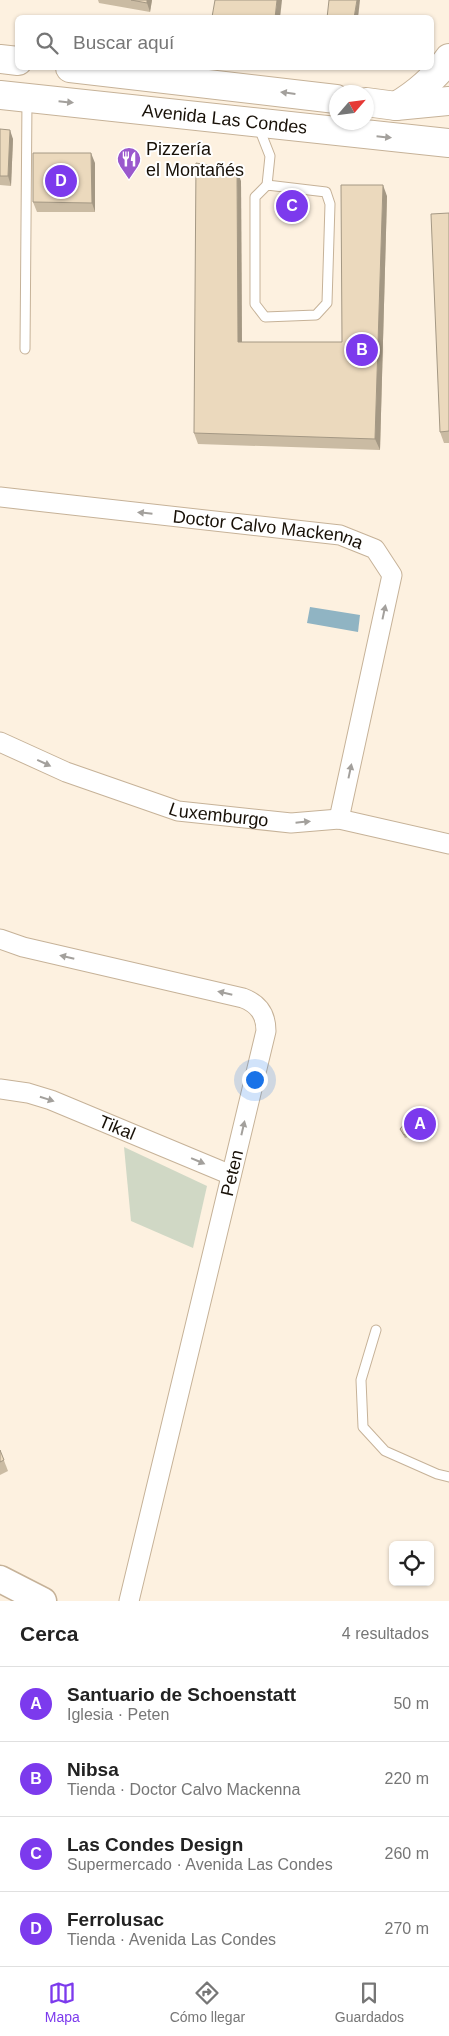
<!DOCTYPE html>
<html lang="es">
<meta charset="utf-8">
<style>
body{margin:0;font-family:Helvetica,sans-serif;background:#f6f6f6;color:#222}
.controls{position:absolute;right:15px;bottom:15px;display:grid;overflow:hidden;border-radius:8px;box-shadow:0 1px 4px #0004}
.controls button{width:45px;height:45px;display:grid;place-items:center;padding:0;border:0;border-bottom:1px solid #e0e0e0;background:#fff;color:#222;font:25px sans-serif}
.compass{position:absolute;left:329px;top:85px;width:45px;height:45px;border-radius:50%;background:#fff;box-shadow:0 1px 4px #0004;rotate:62deg}
.you{position:absolute;left:254px;top:1079px;width:18px;height:18px;margin:-12px;border:4px solid #fff;border-radius:50%;background:#1a73e8;box-shadow:0 0 0 8px #1a73e833}
.badge{display:grid;place-items:center;width:32px;height:32px;border-radius:50%;background:#7c3aed;color:#fff;font-size:16px;font-weight:700}
.pin{position:absolute;translate:-50% -50%;border:2px solid #fff;box-shadow:0 1px 5px #0006}
.list{margin:0;padding:0;list-style:none}
h2{display:flex;justify-content:space-between;align-items:center;height:65px;margin:0;padding:0 20px;font-size:21px}
h2 small{font-size:16px;font-weight:400;color:#767676}
.list li{display:grid;grid-template-columns:32px 1fr auto;gap:15px;align-items:center;box-sizing:border-box;height:75px;padding:0 20px;border-top:1px solid #e0e0e0}
.list b{display:block;font-size:19px;white-space:nowrap}
.list p{margin:0;font-size:16px;white-space:nowrap;color:#767676}
.list em{font-size:16px;font-style:normal;color:#767676}
.icon{flex:none;width:28px;height:28px;fill:none;stroke:currentColor;stroke-width:2;stroke-linecap:round;stroke-linejoin:round}
.map{position:relative;flex:none;width:449px;height:1601px;overflow:hidden}
.search{position:absolute;background:#fff;box-shadow:0 1px 4px #0004;left:15px;right:15px;top:15px;height:55px;display:flex;align-items:center;gap:12px;box-sizing:border-box;padding:0 18px;border-radius:8px;color:#767676;font-size:19px}
.sheet{height:365px;background:#fff}
nav{display:flex;justify-content:space-around;align-items:center;box-sizing:border-box;height:70px;border-top:1px solid #e0e0e0;background:#fff;font-size:14px;color:#767676}
nav a{display:grid;justify-items:center;gap:2px}
nav .on{color:#7c3aed}
.map>svg:first-child{display:block}
.green{fill:#d0d8c5}
.water{fill:#90b4c3}
.lines{fill:none;stroke-linecap:round;stroke-linejoin:round}
.lane-casing{stroke:#c6b298;stroke-width:11}
.street-casing{stroke:#c6b298;stroke-width:21}
.secondary-casing{stroke:#c6b298;stroke-width:29}
.primary-casing{stroke:#c6b298;stroke-width:30}
.lane{stroke:#fff;stroke-width:9}
.street{stroke:#fff;stroke-width:19}
.secondary{stroke:#fff;stroke-width:26}
.primary{stroke:#fff;stroke-width:28}
.wall{fill:#cabba3}
.shaded-wall{fill:#a49884}
.building{fill:#ebd9bd;stroke:#a49884}
.oneway{fill:#a3a09c}
.labels{text-anchor:middle;stroke-width:4;stroke-linejoin:round;paint-order:stroke}
.street-label{font-size:18px;fill:#181108;stroke:#fff}
.poi-label{font-size:18px;fill:#181108;stroke:#fff;text-anchor:start}
</style>
<div class="map">
<svg width="449" height="1601" viewBox="0 0 449 1601">
<rect width="100%" height="100%" fill="#fdf1e0"/>
<path class="green" d="M124 1147 207 1186 193 1248 131 1221Z"/>
<path class="water" d="M310 607 360 615 358 632 307 623Z"/>
<g class="lines">
<g class="lane-casing">
<g id="lane">
<path d="M259 128 270 156 267 185"/>
<path d="M267 185 326 192 330 204 327 303 316 315 265 317 255 304V197Z"/>
<path d="M25 349 27 100"/>
<path d="M376 1330 361 1380 363 1427 385 1451 437 1474 449 1477"/>
</g>
</g>
<g class="street-casing">
<g id="street">
<path id="s1" d="M0 497 340 535 375 549 392 575 339 819"/>
<path id="s2" d="M0 742 66 772 178 811 291 823 339 819 449 844"/>
<path d="M0 939 23 947 243 998C259 1004 266 1015 266 1031L129 1601"/>
<path id="s3" d="M0 1089 28 1093 51 1100 231 1175"/>
</g>
</g>
<g class="secondary-casing">
<path id="secondary" d="M0 1579 43 1601"/>
</g>
<g class="primary-casing">
<g id="primary">
<path d="M0 59 18 61"/>
<path d="M70 68 336 99"/>
<path id="s4" d="M0 95 449 143"/>
<path d="M366 102 396 106 449 101"/>
<path d="M396 106C418 93 435 78 449 58"/>
</g>
</g>
<use href="#lane" class="lane"/>
<use href="#street" class="street"/>
<use href="#secondary" class="secondary"/>
<use href="#primary" class="primary"/>
</g>
<g class="wall">
<path d="M98 0H152L150 12 99 3Z"/>
<path d="M0 129 13 139 11 186 0 185Z"/>
<path d="M95 163V212H37L33 202Z"/>
<path d="M241 181 242 342H342L387 196 380 450 198 444 194 433Z"/>
<path d="M449 213V443H444L440 432Z"/>
<path d="M404 1119 435 1124 436 1128 417 1139 414 1135 405 1138 400 1129 405 1123Z"/>
<path d="M0 1450 8 1471 0 1475Z"/>
</g>
<g class="shaded-wall">
<path d="M147 0H152L150 12 147 3Z"/>
<path d="M277 0H282L280 18H275Z"/>
<path d="M357 0H360L358 18H354Z"/>
<path d="M10 130 13 139 11 186 8 176Z"/>
<path d="M91 153 95 163V212L92 203Z"/>
<path d="M237 170 241 181 242 354 238 342Z"/>
<path d="M383 185 387 196 380 450 375 439Z"/>
</g>
<g class="building">
<path d="M131 0H147V3Z"/>
<path d="M215 0H277L275 18 212 17Z"/>
<path d="M329 0H357L354 18H327Z"/>
<path d="M0 129 10 130 8 176H0Z"/>
<path d="M33 153H91L92 203 33 202Z"/>
<path d="M196 163 237 170 238 342H342L341 185H383L375 439 194 433Z"/>
<path d="M449 213V431L440 432 431 214Z"/>
<path d="M424 1107 435 1124 416 1136 413 1132 404 1135 400 1129 406 1122 404 1119Z"/>
<path d="M0 1450 4 1460 0 1462Z"/>
</g>
<defs><path id="oneway-solid" d="M-6-.8H1V-3.2L6.5 0L1 3.2V.8H-6Z" transform="scale(1.25)"/></defs>
<g class="oneway">
<use href="#oneway-solid" transform="translate(288 93) rotate(-173)"/>
<use href="#oneway-solid" transform="translate(66 102) rotate(6)"/>
<use href="#oneway-solid" transform="translate(384 137) rotate(6)"/>
<use href="#oneway-solid" transform="translate(145 513) rotate(-174)"/>
<use href="#oneway-solid" transform="translate(384 612) rotate(-78)"/>
<use href="#oneway-solid" transform="translate(44 763) rotate(25)"/>
<use href="#oneway-solid" transform="translate(350 771) rotate(-78)"/>
<use href="#oneway-solid" transform="translate(303 822) rotate(-6)"/>
<use href="#oneway-solid" transform="translate(67 957) rotate(-167)"/>
<use href="#oneway-solid" transform="translate(225 993) rotate(-167)"/>
<use href="#oneway-solid" transform="translate(47 1099) rotate(18)"/>
<use href="#oneway-solid" transform="translate(243 1128) rotate(-77)"/>
<use href="#oneway-solid" transform="translate(198 1161) rotate(23)"/>
</g>
<defs>
<g id="restaurant-pin" transform="scale(1.25)"><path d="M0 17L-7.5 6A9.5 9.5 0 1 1 7.5 6Z" fill="#9a58cd" stroke="#fff"/><path d="M-5-6h1v4h1v-4h1v4h1v-4h1v5L-1.5 .5V6h-2V.5L-5-1ZM5-6V6H3V1.5H1.5Q1.5-4 5-6Z" fill="#fff"/></g>
</defs>
<g fill-rule="evenodd">
<use href="#restaurant-pin" x="129" y="159"/>
</g>
<g class="labels">
<g class="street-label">
<text dy="6" stroke="none"><textPath href="#s4" startOffset="226">Avenida Las Condes</textPath></text>
<text dy="6" stroke="none"><textPath href="#s1" startOffset="270">Doctor Calvo Mackenna</textPath></text>
<text dy="6" stroke="none"><textPath href="#s2" startOffset="232">Luxemburgo</textPath></text>
<text dy="6" stroke="none"><textPath href="#s3" startOffset="124">Tikal</textPath></text>
<text transform="translate(232 1173) rotate(-77)" y="6">Peten</text>
</g>
<g class="poi-label">
<text x="146" y="155">Pizzería<tspan x="146" dy="21">el Montañés</tspan></text>
</g>
</g>
</svg>
<div class="controls">
<button><svg class="icon" aria-label="locate" viewBox="0 0 24 24"><circle cx="12" cy="12" r="6"/><path d="M12 2v4M12 18v4M2 12h4M18 12h4"/></svg></button>
</div>
<svg class="compass" viewBox="-18 -18 36 36"><path d="M0-13l5 13h-10z" fill="#e53935"/><path d="M0 13l5-13h-10z" fill="#767676"/></svg>
<div class="you"></div>
<div class="pin badge" style="left:420px;top:1124px">A</div>
<div class="pin badge" style="left:362px;top:350px">B</div>
<div class="pin badge" style="left:292px;top:206px">C</div>
<div class="pin badge" style="left:61px;top:181px">D</div>
<div class="search"><svg class="icon" aria-label="search" viewBox="0 0 24 24"><circle cx="10" cy="10" r="6"/><path d="M15 15l6 6"/></svg>Buscar aquí</div>
</div>
<section class="sheet">
<h2>Cerca<small>4 resultados</small></h2>
<ul class="list">
<li><span class="badge">A</span><div><b>Santuario de Schoenstatt</b><p>Iglesia · Peten</p></div><em>50 m</em></li>
<li><span class="badge">B</span><div><b>Nibsa</b><p>Tienda · Doctor Calvo Mackenna</p></div><em>220 m</em></li>
<li><span class="badge">C</span><div><b>Las Condes Design</b><p>Supermercado · Avenida Las Condes</p></div><em>260 m</em></li>
<li><span class="badge">D</span><div><b>Ferrolusac</b><p>Tienda · Avenida Las Condes</p></div><em>270 m</em></li>
</ul>
</section>
<nav>
<a class="on"><svg class="icon" aria-label="map" viewBox="0 0 24 24"><path d="M3 6l6-2 6 2 6-2v14l-6 2-6-2-6 2zM9 4v14M15 6v14"/></svg>Mapa</a>
<a><svg class="icon" aria-label="directions" viewBox="0 0 24 24"><path d="M12 3l9 9-9 9-9-9zM9 14v-3h6M13 9l2 2-2 2"/></svg>Cómo llegar</a>
<a><svg class="icon" aria-label="saved" viewBox="0 0 24 24"><path d="M7 4h10v16l-5-4-5 4z"/></svg>Guardados</a>
</nav>
